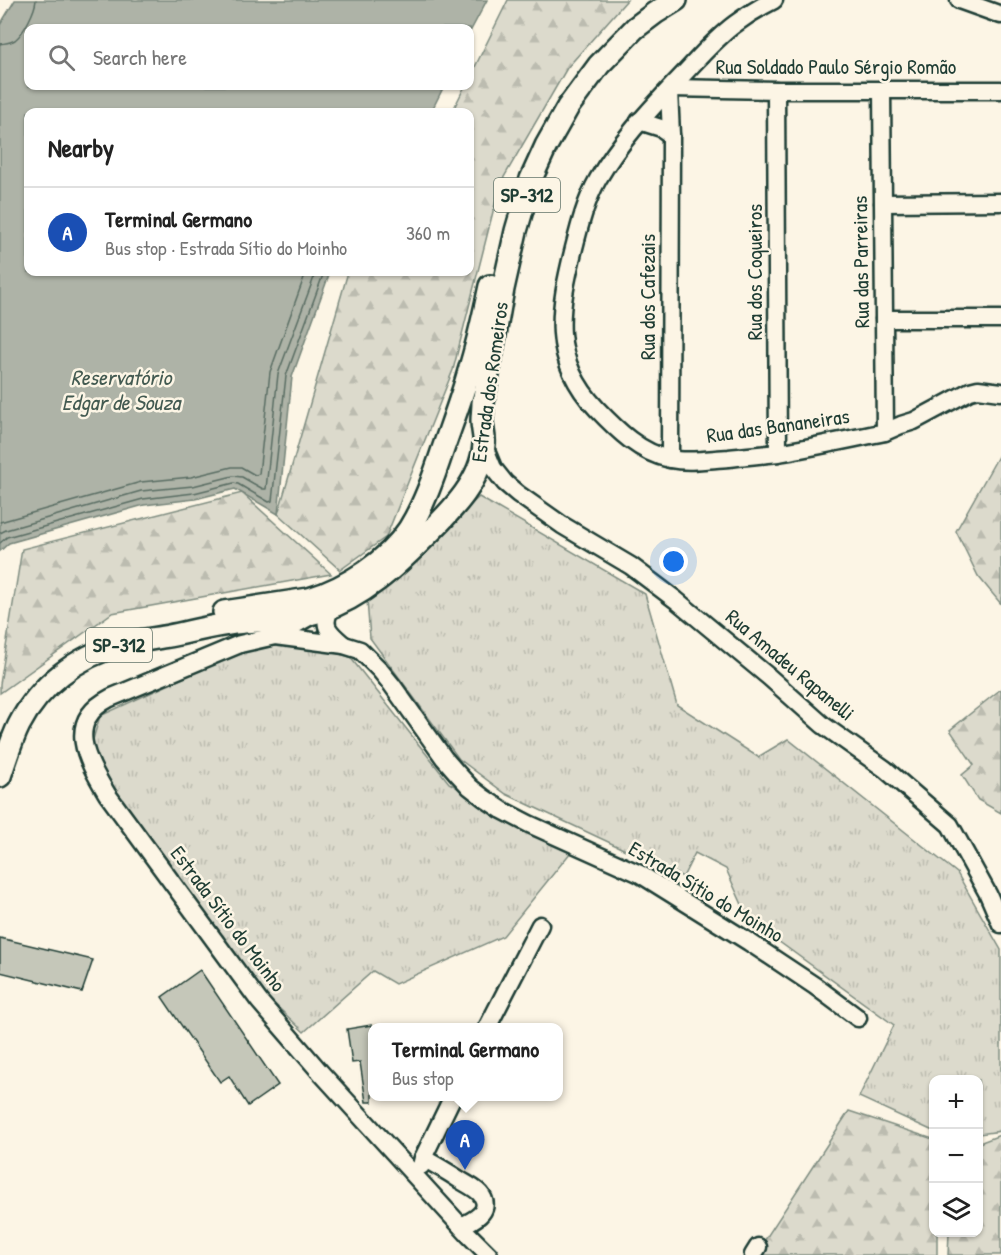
<!DOCTYPE html>
<meta charset="utf-8">
<style>
body{margin:0;font-family:"Patrick Hand",sans-serif;background:#f6f6f6;color:#222}
.controls{position:absolute;right:18px;bottom:18px;display:grid;overflow:hidden;border-radius:12px;box-shadow:0 2px 4px #0004}
.controls button{width:54px;height:54px;display:grid;place-items:center;padding:0;border:0;border-bottom:2px solid #e0e0e0;background:#fff;color:#222;font:30px sans-serif}
.you{position:absolute;left:674px;top:562px;width:21px;height:21px;margin:-15px;border:4px solid #fff;border-radius:50%;background:#1a73e8;box-shadow:0 0 0 9px #1a73e833}
.badge{display:grid;place-items:center;width:39px;height:39px;border-radius:50%;background:#d1495b;color:#fff;font-size:20px;font-weight:700}
.pin{position:absolute;translate:-50% -50px;filter:drop-shadow(0 2px 3px #0008)}
.pin::after{content:'';position:absolute;top:32px;width:21px;height:18px;background:inherit;clip-path:polygon(0 0,100% 0,50% 100%)}
.popup{position:absolute;left:368px;top:1023px;width:195px;height:78px;box-sizing:border-box;display:grid;place-content:center;border-radius:12px;background:#fff;filter:drop-shadow(0 2px 4px #0005);font-size:20px;white-space:nowrap;color:#767676}
.popup b{font-size:22px;color:#222}
.popup::after{content:'';position:absolute;left:50%;top:100%;margin-left:-12px;border:12px solid transparent;border-top-color:#fff}
.list{margin:0;padding:0;list-style:none}
h2{display:flex;justify-content:space-between;align-items:center;height:78px;margin:0;padding:0 24px;font-size:26px}
h2 small{font-size:20px;font-weight:400;color:#767676}
.list li{display:grid;grid-template-columns:39px 1fr auto;gap:18px;align-items:center;box-sizing:border-box;height:90px;padding:0 24px;border-top:2px solid #e0e0e0}
.list b{display:block;font-size:22px;white-space:nowrap}
.list p{margin:0;font-size:20px;white-space:nowrap;color:#767676}
.list em{font-size:20px;font-style:normal;color:#767676}
.icon{flex:none;width:33px;height:33px;fill:none;stroke:currentColor;stroke-width:2;stroke-linecap:round;stroke-linejoin:round}
.map{position:relative;flex:none;width:1001px;height:1255px;overflow:hidden}
.search{position:absolute;background:#fff;box-shadow:0 2px 4px #0004;left:24px;top:24px;width:450px;height:66px;display:flex;align-items:center;gap:15px;box-sizing:border-box;padding:0 21px;border-radius:12px;color:#767676;font-size:22px}
.panel{position:absolute;background:#fff;box-shadow:0 2px 4px #0004;left:24px;top:108px;width:450px;height:168px;border-radius:12px}
.map>svg:first-child{display:block}
.grass{fill:url(#grass-tufts);stroke:#7e8c80;stroke-width:1.5}
.forest{fill:url(#forest-firs);stroke:#7e8c80;stroke-width:1.5}
.water{fill:#aeb3a7;stroke:#758479;stroke-width:1.5}
.lines{fill:none;stroke-linecap:round;stroke-linejoin:round}
.shore{stroke:#586c62;stroke-width:1.5}
.building{fill:#c5c7b9;stroke:#1f3d34;stroke-width:1.5}
.minor-casing{stroke:#1f3d34;stroke-width:21}
.major-casing{stroke:#1f3d34;stroke-width:26}
.minor{stroke:#fcf5e5;stroke-width:16}
.major{stroke:#fcf5e5;stroke-width:21}
.labels{text-anchor:middle;stroke-width:5;stroke-linejoin:round;paint-order:stroke}
.shield{fill:#fcf5e5;stroke:#617469;stroke-width:1.5}
.shield-label{font-size:20px;font-weight:bold;fill:#1f3d34}
.street-label{font-size:21px;fill:#1f3d34;stroke:#fcf5e5}
.water-label{font-size:22px;font-style:italic;fill:#435a51;stroke:#fcf5e5}
</style>
<div class="map">
<svg width="1001" height="1255" viewBox="0 0 1001 1255">
<defs>
<pattern id="grass-tufts" width="24" height="20" patternUnits="userSpaceOnUse" patternTransform="scale(1.5)"><rect width="24" height="20" fill="#dcdacc"/><path d="M3 7l-1-3M5 7V3M7 7l1-3M15 17l-1-3M17 17v-4M19 17l1-3" fill="none" stroke="#bcbcb0"/></pattern>
<pattern id="forest-firs" width="22" height="20" patternUnits="userSpaceOnUse" patternTransform="scale(1.5)"><rect width="22" height="20" fill="#dcdacc"/><path d="M5 1l3.5 6h-7zM16 11l3.5 6h-7z" fill="#bcbcb0"/></pattern>
</defs>
<rect width="100%" height="100%" fill="#fcf5e5"/>
<filter id="ink" filterUnits="userSpaceOnUse"><feTurbulence type="fractalNoise" baseFrequency=".0167" numOctaves="2"/><feDisplacementMap in="SourceGraphic" scale="12" xChannelSelector="R" yChannelSelector="G"/><feConvolveMatrix kernelMatrix="1 2 1 2 8 2 1 2 1" color-interpolation-filters="sRGB"/></filter>
<g filter="url(#ink)">
<g class="grass">
<path d="M479 497 645 594 677 705 758 757 788 739 957 873 1001 950V1131L979 1134 978 1080H934L933 1131 859 1097 894 1025 749 920 726 869 695 853 683 877 506 794 459 759 370 638 367 600Z"/>
<path d="M275 636 350 657 449 783 571 852 503 936 395 984 373 971 304 1032 262 992 115 791 91 746 100 716Z"/>
</g>
<g class="forest">
<path d="M508 0H627L567 68 500 184 453 370 386 537 340 570 278 514 348 272H470V112H452L465 86H470V77Z"/>
<path d="M1001 451V604L978 576 956 531Z"/>
<path d="M242 493 331 574 112 613 0 693V684L22 549Z"/>
<path d="M1001 689V813L978 800 962 775 974 765 950 730Z"/>
<path d="M849 1111 933 1139 934 1232 937 1233V1255H755Z"/>
<path d="M1000 1135H1001V1255H948L949 1233 978 1232 979 1143Z"/>
</g>
<path class="water" d="M15 0H487L470 32V28H28V86H444L431 112H28V272H330L292 377 278 514 235 489 195 499 144 505 9 543 0 551V25Z"/>
<g class="lines">
<g class="shore">
<path d="M0 44C5 43 10 43 15 40 24 33 35 11 36 0"/>
<path d="M0 522 141 482 191 477 232 467H241L255 475 259 474 270 372 306 272"/>
<path d="M0 533 6 530 141 491 193 486 233 476 242 477 263 489H266L278 374 316 272"/>
<path d="M0 543 7 537 143 499 194 493 234 483 238 484 269 502 272 501 286 376 324 272"/>
</g>
</g>
<g class="building">
<path d="M0 938 93 960 82 992 0 972Z"/>
<path d="M200 970 278 1085 248 1106 229 1076 220 1082 162 997Z"/>
<path d="M372 1025V1102H366L360 1062 352 1063 347 1029Z"/>
</g>
<g class="lines">
<g class="minor-casing">
<g id="minor">
<path d="M774 0C760 7 747 15 735 24 712 41 694 64 674 84 646 114 619 143 598 179 586 200 580 224 574 248 559 308 549 359 597 409 617 430 640 453 670 459 689 463 710 459 729 458 745 456 762 455 778 453 814 447 850 439 885 432L901 425 914 421 970 391 978 389 1001 392"/>
<path d="M959 0 1001 15"/>
<path d="M671 88 776 90H1001"/>
<path d="M669 90 671 135 670 459"/>
<path d="M776 90 778 453"/>
<path d="M882 90 885 432"/>
<path d="M639 121 661 128 671 135"/>
<path d="M883 203 1001 202"/>
<path d="M884 319H1001"/>
<path d="M484 446 493 468 505 483 518 494 562 525 631 566 676 600 769 677 823 725 885 769 950 825 988 894 1001 924"/>
<path d="M332 607C320 626 329 632 344 645"/>
<path d="M309 617 275 636 240 644 110 698C64 722 87 760 107 794L259 1001 321 1073 468 1234 489 1255"/>
<path d="M275 636 344 645 360 650 379 669 392 685 444 758 457 773 470 787 484 798 502 810 529 824 640 874 749 942 815 986 858 1018"/>
<path d="M487 1028 540 925"/>
<path d="M423 1158C436 1165 448 1172 460 1180 466 1184 478 1189 482 1196 492 1212 472 1221 461 1226"/>
<path d="M421 1166 423 1158 453 1096"/>
<path d="M753 1255 758 1247"/>
</g>
</g>
<g class="major-casing">
<g id="major">
<path d="M224 612 309 599C346 588 388 561 409 529 424 505 434 476 443 449 452 423 462 397 469 371 478 343 484 314 490 286"/>
<path d="M0 776C6 759 11 741 19 725 39 686 77 656 120 645 136 641 152 639 169 636 194 631 219 624 245 622 269 620 298 618 321 611 362 598 395 567 424 538 449 513 482 482 484 444 485 436 482 429 482 421 482 415 483 409 483 403L503 289 516 231 531 179 546 146 568 107 599 65 635 28 655 13 676 0"/>
</g>
</g>
<use href="#minor" class="minor"/>
<use href="#major" class="major"/>
</g>
</g>
<g class="labels">
<g class="shield">
<rect x="494" y="178" width="66" height="34" rx="4.5"/>
<rect x="86" y="628" width="66" height="34" rx="4.5"/>
</g>
<g class="shield-label">
<text x="527" y="202">SP-312</text>
<text x="119" y="652">SP-312</text>
</g>
<g class="street-label">
<text x="836" y="74">Rua Soldado Paulo Sérgio Romão</text>
<text transform="translate(861 262) rotate(-91)" y="7">Rua das Parreiras</text>
<text transform="translate(755 272) rotate(-90)" y="7">Rua dos Coqueiros</text>
<text transform="translate(648 297) rotate(-90)" y="7">Rua dos Cafezais</text>
<text transform="translate(490 382) rotate(-82)" y="7">Estrada dos Romeiros</text>
<text transform="translate(778 426) rotate(-8)" y="7">Rua das Bananeiras</text>
<text transform="translate(790 665) rotate(40)" y="7">Rua Amadeu Rapanelli</text>
<text transform="translate(706 892) rotate(31)" y="7">Estrada Sítio do Moinho</text>
<text transform="translate(228 919) rotate(53)" y="7">Estrada Sítio do Moinho</text>
</g>
<g class="water-label">
<text x="121" y="385">Reservatório<tspan x="121" dy="25">Edgar de Souza</tspan></text>
</g>
</g>
</svg>
<div class="controls">
<button>+</button>
<button>−</button>
<button><svg class="icon" aria-label="layers" viewBox="0 0 24 24"><path d="M12 4l9 5-9 5-9-5zM3 14l9 5 9-5"/></svg></button>
</div>
<div class="you"></div>
<div class="pin badge" style="left:465px;top:1170px;background:#1a4fb4">A</div>
<div class="popup"><b>Terminal Germano</b>Bus stop</div>
<div class="search"><svg class="icon" aria-label="search" viewBox="0 0 24 24"><circle cx="10" cy="10" r="6"/><path d="M15 15l6 6"/></svg>Search here</div>
<section class="panel">
<h2>Nearby<small></small></h2>
<ul class="list">
<li><span class="badge" style="background:#1a4fb4">A</span><div><b>Terminal Germano</b><p>Bus stop · Estrada Sítio do Moinho</p></div><em>360 m</em></li>
</ul>
</section>
</div>
